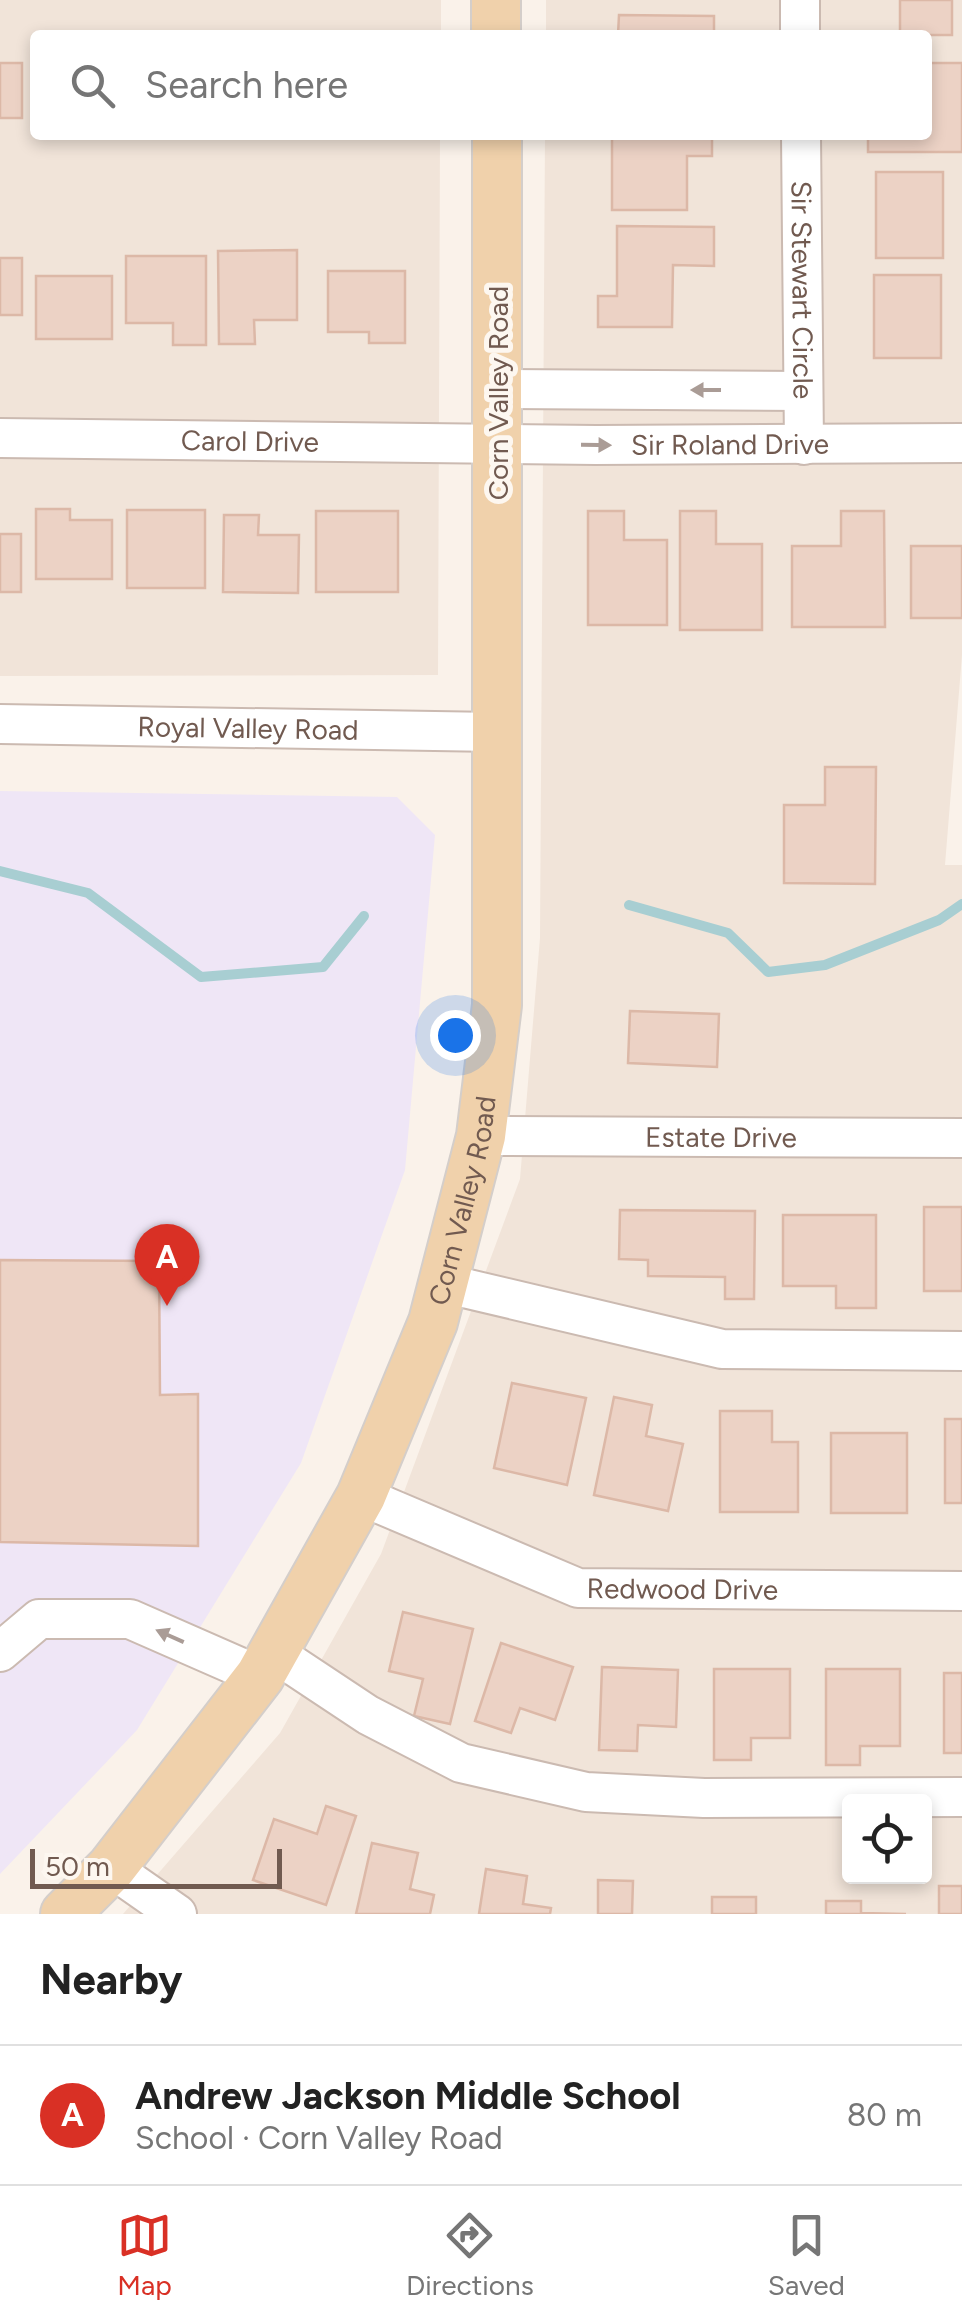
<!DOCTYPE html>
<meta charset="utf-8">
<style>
body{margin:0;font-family:Figtree,sans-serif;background:#f2f2f2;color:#222}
.controls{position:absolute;right:30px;bottom:30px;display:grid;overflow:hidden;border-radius:10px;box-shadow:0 5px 15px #0003}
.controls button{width:90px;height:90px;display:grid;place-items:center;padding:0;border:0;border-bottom:2px solid #e0e0e0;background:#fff;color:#222;font:50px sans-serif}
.scale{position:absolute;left:30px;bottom:25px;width:252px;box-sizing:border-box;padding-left:10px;border:5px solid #715a50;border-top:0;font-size:28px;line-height:35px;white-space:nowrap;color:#715a50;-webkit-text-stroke:8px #fdf7f0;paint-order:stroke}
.you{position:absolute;left:455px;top:1035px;width:35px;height:35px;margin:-25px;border:8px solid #fff;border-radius:50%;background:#1a73e8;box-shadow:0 0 0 15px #1a73e833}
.badge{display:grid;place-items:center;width:65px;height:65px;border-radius:50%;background:#d93025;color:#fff;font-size:32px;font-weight:700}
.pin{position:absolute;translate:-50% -82px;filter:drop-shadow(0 2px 5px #0008)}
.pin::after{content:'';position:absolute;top:52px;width:35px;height:30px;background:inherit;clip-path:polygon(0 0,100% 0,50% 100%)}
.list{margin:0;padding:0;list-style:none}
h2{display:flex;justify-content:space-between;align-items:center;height:130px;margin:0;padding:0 40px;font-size:42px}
h2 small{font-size:32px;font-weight:400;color:#767676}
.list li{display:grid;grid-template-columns:65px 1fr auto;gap:30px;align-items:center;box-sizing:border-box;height:140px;padding:0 40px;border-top:2px solid #e0e0e0}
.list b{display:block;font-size:38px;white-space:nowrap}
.list p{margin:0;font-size:32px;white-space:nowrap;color:#767676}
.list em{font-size:32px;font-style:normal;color:#767676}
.icon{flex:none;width:55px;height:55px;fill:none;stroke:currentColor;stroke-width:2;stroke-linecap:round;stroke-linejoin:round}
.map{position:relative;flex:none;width:962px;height:1914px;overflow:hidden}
.search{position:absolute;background:#fff;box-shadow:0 5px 15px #0003;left:30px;right:30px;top:30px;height:110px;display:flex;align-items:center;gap:25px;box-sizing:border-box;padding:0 35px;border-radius:10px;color:#767676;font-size:38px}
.sheet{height:270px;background:#fff}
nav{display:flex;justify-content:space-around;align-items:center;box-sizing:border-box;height:140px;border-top:2px solid #e0e0e0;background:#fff;font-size:28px;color:#767676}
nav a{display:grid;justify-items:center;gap:5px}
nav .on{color:#d93025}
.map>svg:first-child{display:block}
.residential{fill:#f1e4d9;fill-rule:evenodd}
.education{fill:#efe6f6}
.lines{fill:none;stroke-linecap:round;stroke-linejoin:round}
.stream{stroke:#a8ced2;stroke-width:10}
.building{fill:#ecd2c5;stroke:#dcb8a7;stroke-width:2.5}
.minor-casing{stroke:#cbbab1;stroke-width:42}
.major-casing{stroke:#d4ceca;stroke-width:52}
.minor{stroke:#fff;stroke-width:38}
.major{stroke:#f0d1ab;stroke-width:48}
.oneway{fill:#aa9c96}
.labels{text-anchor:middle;stroke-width:10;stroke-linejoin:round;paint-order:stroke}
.street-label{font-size:28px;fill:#715a50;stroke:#fdf7f0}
</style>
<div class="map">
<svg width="962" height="1914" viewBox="0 0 962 1914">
<rect width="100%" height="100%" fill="#faf2ea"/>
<g class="residential">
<path d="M0 0H441V35H35V135H440L438 675 0 676Z"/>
<path d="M546 0H962V655L945 865H962V1914H123L280 1733 381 1554 520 1179 540 938 545 135H927V35H546ZM850 1802H924V1876H850Z"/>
</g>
<path class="education" d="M0 791 397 797 435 835 405 1170 301 1463 137 1730 0 1874Z"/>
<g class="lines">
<g class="stream">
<path d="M0 871 88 893 201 977 323 967 364 916"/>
<path d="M629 905 728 933 768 972 825 965 939 920 962 904"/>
</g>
</g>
<g class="building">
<rect x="900" y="0" width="52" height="35"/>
<path d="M619 15 714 16V35H618Z"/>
<rect x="0" y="63" width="22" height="55"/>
<path d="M927 63H962V152H868V135H927Z"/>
<path d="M612 135H712V156H687V210H612Z"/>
<rect x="876" y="172" width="67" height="86"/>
<path d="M617 226 714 227V266L673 265 672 327H598V296H617Z"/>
<path d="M297 250V320H254L255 344H219L218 251Z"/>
<path d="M126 256H206V345H173V323H126Z"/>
<rect x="0" y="258" width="22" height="57"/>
<path d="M328 271H405V343H369V332H328Z"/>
<rect x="874" y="275" width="67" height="83"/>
<rect x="36" y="276" width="76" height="63"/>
<path d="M36 509H70V520H112V579H36Z"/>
<rect x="127" y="510" width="78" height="78"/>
<rect x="316" y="511" width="82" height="81"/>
<path d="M588 511H624V540H667V625H588Z"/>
<path d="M680 511H716V544H762V630H680Z"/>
<path d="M841 511H884L885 627H792V546H841Z"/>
<path d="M224 515H259L258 535H299L298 593 223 592Z"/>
<rect x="0" y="534" width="21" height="58"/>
<rect x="911" y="546" width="51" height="72"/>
<path d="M825 767H876L875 884 784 883V805H825Z"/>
<path d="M630 1011 719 1014 717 1067 628 1063Z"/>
<rect x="924" y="1207" width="38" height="84"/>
<path d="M620 1210 755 1211 754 1299H725V1277L648 1276V1260L619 1259Z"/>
<path d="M783 1215H876V1308H836V1286H783Z"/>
<path d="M0 1260 159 1261 160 1395 198 1394V1546L0 1542Z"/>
<path d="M512 1383 586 1398 567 1485 494 1468Z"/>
<path d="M614 1397 652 1405 646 1436 683 1444 668 1511 594 1495Z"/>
<path d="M720 1411H772V1442H798V1512H720Z"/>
<rect x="945" y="1419" width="17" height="84"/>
<rect x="831" y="1433" width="76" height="80"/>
<path d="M403 1612 473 1629 450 1724 414 1716 423 1679 389 1671Z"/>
<path d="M501 1643 573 1667 555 1720 520 1708 511 1733 475 1721Z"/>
<path d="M602 1667 678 1670 676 1727 638 1725 637 1751 599 1750Z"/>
<path d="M714 1669H790V1738H751V1760H714Z"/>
<path d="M826 1669H900V1746H860V1765H826Z"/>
<rect x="944" y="1673" width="18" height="80"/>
<path d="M326 1806 356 1816 326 1905 253 1880 274 1819 317 1834Z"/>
<path d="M372 1843 418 1853 410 1889 434 1895 430 1914H356Z"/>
<path d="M486 1869 527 1876 523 1904 551 1908 550 1914H479Z"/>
<path d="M598 1880 633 1881 632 1914H598Z"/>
<rect x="939" y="1886" width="23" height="28"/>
<rect x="712" y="1897" width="44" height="17"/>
<path d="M826 1901H861V1913L906 1914H826Z"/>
</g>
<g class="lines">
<g class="minor-casing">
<g id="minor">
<path d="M800 0V35"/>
<path id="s1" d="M801 135 804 445"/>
<path d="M499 389 803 391"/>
<path id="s2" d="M0 438 596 445 962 443"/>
<path id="s3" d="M0 724 495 732"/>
<path id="s4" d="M481 1136 962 1138"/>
<path d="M443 1283 722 1349 962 1351"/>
<path id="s5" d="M361 1496 578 1588 962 1591"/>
<path d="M0 1652 39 1619H130L260 1676"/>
<path d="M273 1652 368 1715 461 1763 586 1792 704 1798 962 1797"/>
<path d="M111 1868 177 1914"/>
</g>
</g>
<g class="major-casing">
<g id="major">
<path d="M496 0V35"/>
<path id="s6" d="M65 1914 111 1868 260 1676 361 1496 433 1322 481 1136 497 1005V135"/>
</g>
</g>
<use href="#minor" class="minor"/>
<use href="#major" class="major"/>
</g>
<defs><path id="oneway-solid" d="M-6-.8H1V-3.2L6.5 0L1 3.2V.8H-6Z" transform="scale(2.5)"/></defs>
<g class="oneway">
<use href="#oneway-solid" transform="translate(706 390) rotate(-180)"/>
<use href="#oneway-solid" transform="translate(596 445) rotate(1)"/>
<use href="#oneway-solid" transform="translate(170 1636) rotate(-156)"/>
</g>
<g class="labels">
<g class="street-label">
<text dy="10" stroke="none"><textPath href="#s1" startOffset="155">Sir Stewart Circle</textPath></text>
<text transform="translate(498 393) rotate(-90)" y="10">Corn Valley Road</text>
<text dy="10" stroke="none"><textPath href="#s2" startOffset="250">Carol Drive</textPath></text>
<text dy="10" stroke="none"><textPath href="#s2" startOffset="730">Sir Roland Drive</textPath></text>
<text dy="10" stroke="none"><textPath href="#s3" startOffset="248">Royal Valley Road</textPath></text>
<text dy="10" stroke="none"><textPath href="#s4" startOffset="240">Estate Drive</textPath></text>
<text dy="10" stroke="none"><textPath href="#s6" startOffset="828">Corn Valley Road</textPath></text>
<text dy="10" stroke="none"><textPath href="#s5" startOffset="340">Redwood Drive</textPath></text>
</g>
</g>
</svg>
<div class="controls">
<button><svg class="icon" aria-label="locate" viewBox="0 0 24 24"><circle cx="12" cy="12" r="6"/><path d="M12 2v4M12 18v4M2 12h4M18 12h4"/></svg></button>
</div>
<div class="scale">50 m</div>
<div class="you"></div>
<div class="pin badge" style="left:167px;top:1306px">A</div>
<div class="search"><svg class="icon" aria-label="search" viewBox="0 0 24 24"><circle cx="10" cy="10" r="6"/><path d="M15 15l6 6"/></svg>Search here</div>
</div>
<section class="sheet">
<h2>Nearby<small></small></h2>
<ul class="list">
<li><span class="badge">A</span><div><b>Andrew Jackson Middle School</b><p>School · Corn Valley Road</p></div><em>80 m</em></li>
</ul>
</section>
<nav>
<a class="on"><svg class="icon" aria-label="map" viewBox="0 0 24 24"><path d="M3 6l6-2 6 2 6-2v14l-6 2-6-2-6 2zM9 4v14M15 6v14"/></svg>Map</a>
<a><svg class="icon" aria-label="directions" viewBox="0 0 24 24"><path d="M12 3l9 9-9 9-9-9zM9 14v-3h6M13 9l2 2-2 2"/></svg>Directions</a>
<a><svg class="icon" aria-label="saved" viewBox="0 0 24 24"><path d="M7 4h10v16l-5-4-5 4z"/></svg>Saved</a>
</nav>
